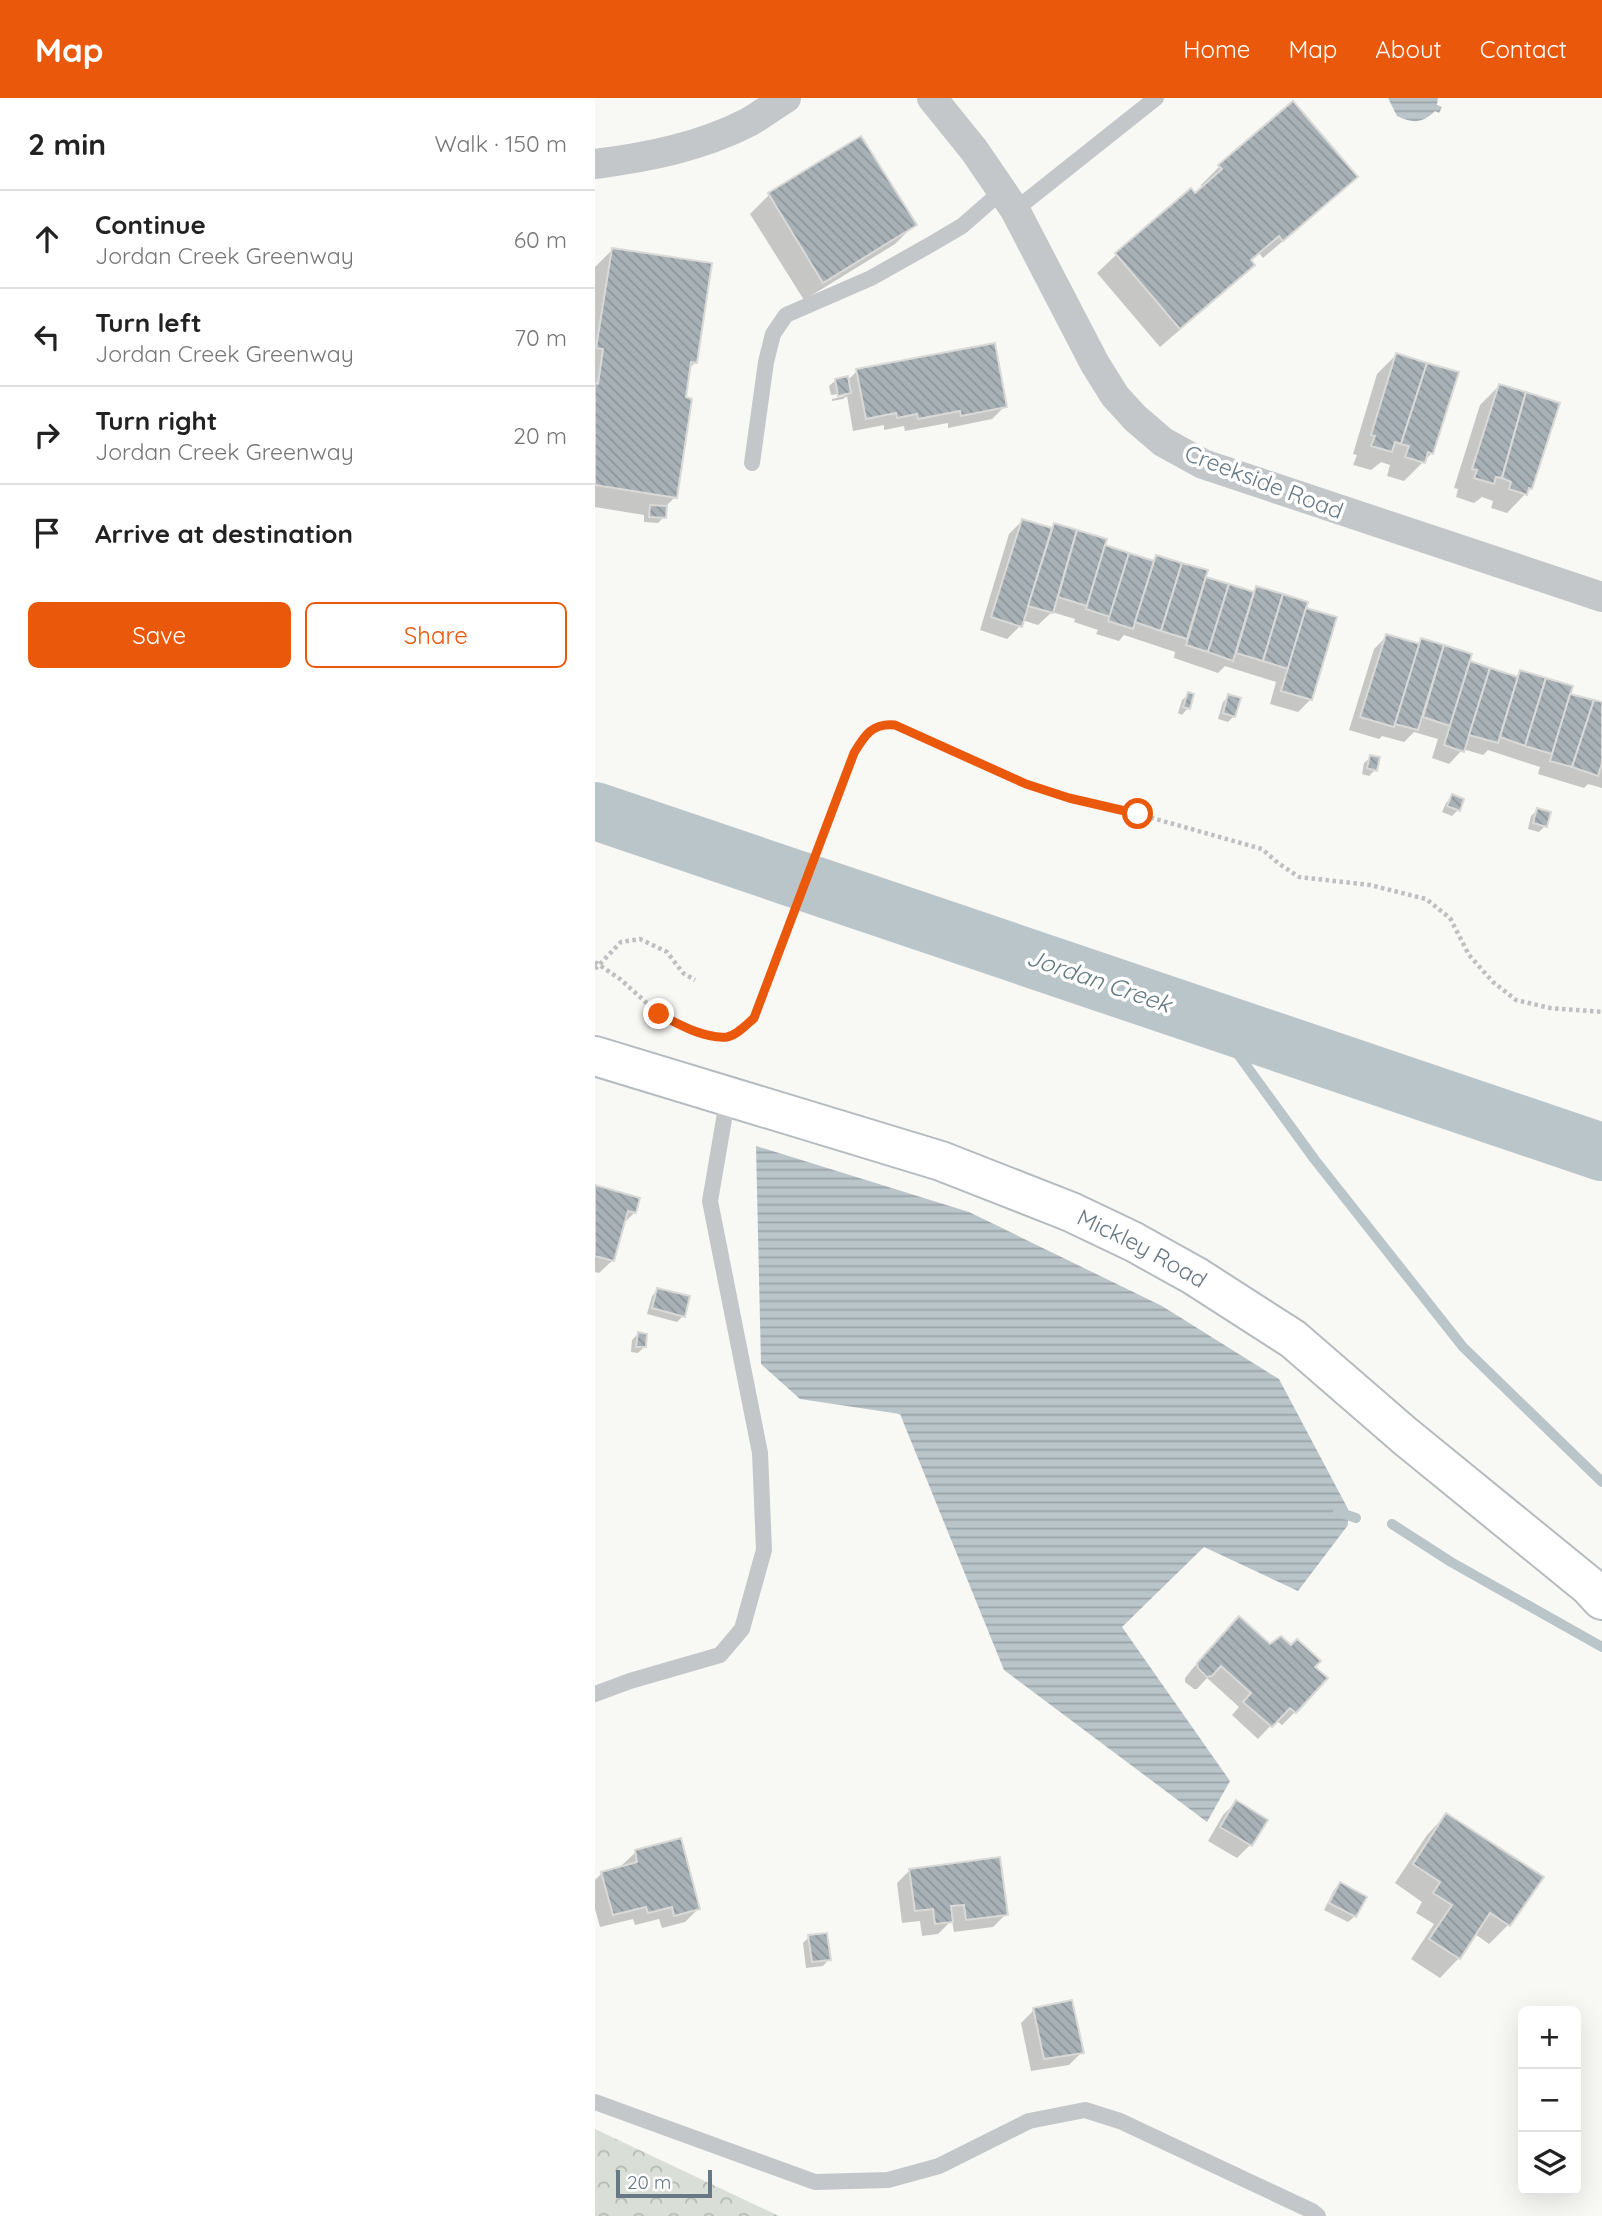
<!DOCTYPE html>
<meta charset="utf-8">
<style>
body{margin:0;font-family:Quicksand,sans-serif;background:#f6f6f6;color:#222}
.controls{position:absolute;right:21px;bottom:21px;display:grid;overflow:hidden;border-radius:10px;box-shadow:0 7px 28px #0002}
.controls button{width:63px;height:63px;display:grid;place-items:center;padding:0;border:0;border-bottom:2px solid #e0e0e0;background:#fff;color:#222;font:35px sans-serif}
.scale{position:absolute;left:21px;bottom:18px;width:96px;box-sizing:border-box;padding-left:7px;border:4px solid #687885;border-top:0;font-size:19px;line-height:24px;white-space:nowrap;color:#687885;-webkit-text-stroke:5px #fff;paint-order:stroke}
.stop{position:absolute;width:21px;height:21px;margin:-16px;border:5px solid #ea580c;border-radius:50%;background:#fff}
.stop.end{background:#ea580c;border-color:#fff;box-shadow:0 2px 7px #0008}
.list{margin:0;padding:0;list-style:none}
h2{display:flex;justify-content:space-between;align-items:center;height:91px;margin:0;padding:0 28px;font-size:30px}
h2 small{font-size:23px;font-weight:400;color:#767676}
.list li{display:grid;grid-template-columns:46px 1fr auto;gap:21px;align-items:center;box-sizing:border-box;height:98px;padding:0 28px;border-top:2px solid #e0e0e0}
.list b{display:block;font-size:26px;white-space:nowrap}
.list p{margin:0;font-size:23px;white-space:nowrap;color:#767676}
.list em{font-size:23px;font-style:normal;color:#767676}
.actions{display:flex;gap:14px;padding:21px 28px}
.actions a{flex:1;padding:16px 0;border:2px solid #ea580c;border-radius:10px;text-align:center;font-size:24px;color:#ea580c}
.actions .main{background:#ea580c;color:#fff}
.icon{flex:none;width:38px;height:38px;fill:none;stroke:currentColor;stroke-width:2;stroke-linecap:round;stroke-linejoin:round}
.map{position:relative;flex:none;width:1007px;height:2118px;overflow:hidden}
header{display:flex;align-items:center;gap:42px;box-sizing:border-box;height:98px;padding:0 35px;background:#ea580c;color:#fff}
header strong{font-size:33px}
nav{display:flex;gap:38px;margin-inline-start:auto;font-size:24px}
main{display:flex}
aside{flex:1;background:#fff}
.map>svg:first-child{display:block}
.park{fill:url(#park-crowns)}
.water{fill:url(#water-rules)}
.shadow{fill:#0003}
.lines{fill:none;stroke-linecap:round;stroke-linejoin:round}
.stream{stroke:#bac5c9;stroke-width:10}
.river{stroke:#bac5c9;stroke-width:58}
.building{fill:url(#building-back-hatch);stroke:#d9d9d7;stroke-width:2}
.secondary-casing{stroke:#b6bbbf;stroke-width:42}
.path{stroke:#bdbfc1;stroke-width:4.5;stroke-dasharray:3.5 3.5;stroke-linecap:butt}
.lane{stroke:#c3c7ca;stroke-width:16}
.street{stroke:#c3c7ca;stroke-width:30}
.secondary{stroke:#fff;stroke-width:38}
.route{stroke:#ea580c;stroke-width:9}
.labels{text-anchor:middle;stroke-width:7;stroke-linejoin:round;paint-order:stroke}
.street-label{font-size:23px;fill:#687885;stroke:#fff}
.water-label{font-size:24px;font-style:italic;fill:#637981;stroke:#fff}
</style>
<header>
<strong>Map</strong>
<nav><a>Home</a><a>Map</a><a>About</a><a>Contact</a></nav>
</header>
<main>
<aside>
<h2>2 min<small>Walk · 150 m</small></h2>
<ul class="list">
<li><svg class="icon" aria-label="ahead" viewBox="0 0 24 24"><path d="M12 20V5M6 11l6-6 6 6"/></svg><div><b>Continue</b><p>Jordan Creek Greenway</p></div><em>60 m</em></li>
<li><svg class="icon" aria-label="left" viewBox="0 0 24 24"><path d="M17 20v-9H6M10 6l-5 5 5 5"/></svg><div><b>Turn left</b><p>Jordan Creek Greenway</p></div><em>70 m</em></li>
<li><svg class="icon" aria-label="right" viewBox="0 0 24 24"><path d="M7 20v-9h11M14 6l5 5-5 5"/></svg><div><b>Turn right</b><p>Jordan Creek Greenway</p></div><em>20 m</em></li>
<li><svg class="icon" aria-label="arrive" viewBox="0 0 24 24"><path d="M6 21V4h12l-3 4 3 4H6"/></svg><div><b>Arrive at destination</b></div></li>
</ul>
<div class="actions"><a class="main">Save</a><a>Share</a></div>
</aside>
<div class="map">
<svg width="1007" height="2118" viewBox="0 0 1007 2118">
<defs>
<pattern id="park-crowns" width="20" height="18" patternUnits="userSpaceOnUse" patternTransform="scale(1.75)"><rect width="20" height="18" fill="#d9dfd6"/><path d="M2 6a3 3 0 1 1 6 0M12 15a3 3 0 1 1 6 0" fill="none" stroke="#b4bab3"/></pattern>
<pattern id="water-rules" width="6" height="5" patternUnits="userSpaceOnUse" patternTransform="scale(1.75)"><rect width="6" height="5" fill="#bac5c9"/><path d="M0 2.5h6" fill="none" stroke="#9ba5a9"/></pattern>
<pattern id="building-back-hatch" width="6" height="6" patternUnits="userSpaceOnUse" patternTransform="scale(1.75)"><rect width="6" height="6" fill="#a8b1b6"/><path d="M-1 5l2 2M0 0l6 6M5-1l2 2" fill="none" stroke="#8d959a"/></pattern>
</defs>
<rect width="100%" height="100%" fill="#f8f8f5"/>
<path class="park" d="M0 2031 184 2118H0Z"/>
<g class="water">
<path d="M793 0H843L842 7 847 9 844 15 840 13C828 25 818 26 802 18Z"/>
<path d="M161 1048 374 1114 567 1208 684 1281 753 1411V1427L703 1493 609 1449 527 1529 635 1683 612 1724 409 1572 305 1316 205 1301 166 1266Z"/>
</g>
<g class="shadow">
<path d="M625 68 760 79 741 98 668 160 664 155 655 163 657 167 638 186 565 249 502 175 522 156 608 90 606 87Z"/>
<path d="M174 97 319 127 300 146 209 202 155 116Z"/>
<path d="M17 152 101 264 93 271 80 399 70 409 69 419 63 425 49 424V417L0 409V169Z"/>
<path d="M801 257 837 355 809 383 792 378 795 367 786 364 776 372 758 367 762 357 758 356 782 276Z"/>
<path d="M262 273 410 308 397 321 353 330V325L310 333 309 328 289 332V327L258 333 252 298 248 301 237 303V301L250 298V295L236 297 234 288 241 282 252 283Z"/>
<path d="M904 288 936 390 912 415 896 410 898 403 887 399 879 405 861 399 863 391 859 390 885 307Z"/>
<path d="M427 423 455 431 459 427 510 442 508 448 556 464 561 459 609 480 657 495 662 490 716 601 703 614 675 606 681 584 630 568 623 575 579 560 580 554 529 537 524 543 501 536 503 532 479 524 480 521 457 514 443 527 427 522 425 528 412 541 385 532 414 436Z"/>
<path d="M792 538 822 547 827 542 875 557 873 564 920 579 926 574 973 597 1007 606V690L993 686 989 690 943 676 945 669 893 652 888 657 868 651 854 666 837 660 843 641 819 634 809 644 787 638 784 641 754 632 779 551Z"/>
<path d="M594 596 593 610 587 617 583 615 587 602Z"/>
<path d="M634 598 639 618 633 624 623 621 628 604Z"/>
<path d="M776 659 780 672 774 678 767 676 769 665Z"/>
<path d="M857 698 863 712 857 718 847 714 851 705Z"/>
<path d="M943 712 950 728 944 734 933 731 936 718Z"/>
<path d="M0 1089 40 1114 28 1126 17 1163 4 1175 0 1174Z"/>
<path d="M63 1192 88 1218 82 1224 52 1216 57 1198Z"/>
<path d="M43 1236 49 1249 43 1255 36 1254 37 1242Z"/>
<path d="M632 1533 675 1548 696 1550 718 1569 700 1614 687 1627 681 1622 663 1641 637 1617 644 1609 612 1580 602 1591H599L590 1584V1580L598 1570Z"/>
<path d="M641 1704 655 1747 642 1760 613 1743 628 1717Z"/>
<path d="M851 1717 914 1826 894 1846 880 1836 864 1860 845 1880 816 1861 839 1826 821 1815 827 1804 800 1785 832 1737Z"/>
<path d="M41 1754 103 1811 90 1824 67 1830 64 1821 40 1827 38 1821 5 1829 0 1811V1782L7 1775 28 1770 27 1767Z"/>
<path d="M315 1772 411 1816 398 1829 359 1834 357 1822 343 1836 327 1838 325 1823 307 1825 302 1785Z"/>
<path d="M745 1786 760 1818 753 1824 729 1812 739 1792Z"/>
<path d="M214 1839 234 1861 228 1868 211 1870 208 1845Z"/>
<path d="M439 1912 487 1954 474 1967 436 1973 426 1925Z"/>
</g>
<g class="lines">
<g class="stream">
<path d="M618 922 720 1062 868 1249 1007 1384"/>
<path d="M743 1414 761 1420"/>
<path d="M797 1426 856 1464 1007 1549"/>
</g>
<path class="river" d="M0 713 1007 1054"/>
</g>
<g class="building">
<path d="M698 3 763 79 688 143 684 138 656 162 660 167 585 231 520 155 596 90 600 95 627 71 623 67Z"/>
<path d="M266 38 322 127 228 185 173 95Z"/>
<path d="M17 150 117 165 102 265 96 264 91 299 97 301 82 400 0 387V285L3 286 8 251 1 250Z"/>
<path d="M400 245 412 309 366 318 365 313 323 321 322 316 302 320 301 315 271 321 261 271Z"/>
<path d="M801 255 832 265 806 346 800 344 797 354 776 348 780 338 776 337Z"/>
<path d="M832 265 864 274 838 356 833 354 830 365 810 359 814 348 806 346Z"/>
<path d="M253 278 256 295 243 298 240 281Z"/>
<path d="M904 286 931 294 907 380 901 379 899 386 879 380 882 372 877 371Z"/>
<path d="M931 294 965 305 937 391 934 390 932 397 914 391 916 384 907 380Z"/>
<path d="M55 407 72 408 71 420 54 419Z"/>
<path d="M427 421 457 430 427 529 396 519Z"/>
<path d="M459 425 482 432 458 515 433 508Z"/>
<path d="M482 432 512 441 492 508 463 499Z"/>
<path d="M510 447 534 455 515 519 491 511Z"/>
<path d="M534 455 559 463 538 531 513 523Z"/>
<path d="M561 457 587 465 566 533 540 524Z"/>
<path d="M587 465 613 472 592 541 566 533Z"/>
<path d="M611 479 634 486 613 554 591 547Z"/>
<path d="M634 486 659 494 638 563 613 554Z"/>
<path d="M661 488 688 496 668 563 641 555Z"/>
<path d="M688 496 713 504 693 571 668 563Z"/>
<path d="M711 510 742 519 717 602 686 593Z"/>
<path d="M791 536 825 546 799 629 765 619Z"/>
<path d="M826 540 849 547 823 632 800 626Z"/>
<path d="M849 547 877 556 855 628 828 619Z"/>
<path d="M875 563 895 570 869 654 849 647Z"/>
<path d="M895 570 923 579 903 645 874 637Z"/>
<path d="M925 572 951 580 930 648 905 639Z"/>
<path d="M951 580 978 588 957 656 930 648Z"/>
<path d="M593 594 599 596 595 611 588 609Z"/>
<path d="M633 596 646 600 640 619 628 615Z"/>
<path d="M975 596 999 602 977 669 955 663Z"/>
<path d="M999 602 1007 604V665L1003 678 977 669Z"/>
<path d="M775 657 785 659 782 673 772 670Z"/>
<path d="M857 696 869 701 865 713 852 708Z"/>
<path d="M942 710 956 714 952 729 938 725Z"/>
<path d="M0 1087 45 1100 41 1115 33 1113 19 1163 0 1158Z"/>
<path d="M62 1190 95 1198 90 1219 57 1210Z"/>
<path d="M43 1234 52 1236 51 1249H41Z"/>
<path d="M644 1518 675 1546 686 1538 696 1547 702 1541 726 1563 720 1569 733 1580 701 1615 695 1610 677 1629 648 1604 656 1595 626 1568 617 1578 612 1579 603 1570 602 1565 611 1555Z"/>
<path d="M641 1702 673 1722 657 1748 625 1729Z"/>
<path d="M851 1715 949 1779 915 1828 895 1815 865 1861 834 1841 857 1807 838 1795 845 1784 818 1766Z"/>
<path d="M86 1740 105 1811 79 1818 77 1809 53 1815 51 1809 18 1817 6 1774 42 1764 40 1752Z"/>
<path d="M405 1759 413 1817 371 1822 369 1807 356 1808 358 1824 340 1826 338 1811 320 1813 314 1771Z"/>
<path d="M745 1784 772 1799 761 1819 734 1805Z"/>
<path d="M232 1835 236 1862 217 1864 213 1837Z"/>
<path d="M477 1902 489 1955 449 1961 438 1910Z"/>
</g>
<g class="lines">
<g class="secondary-casing">
<g id="secondary">
<path id="s1" d="M0 958 346 1063 476 1114 539 1144 600 1178 698 1241 810 1338 994 1488 1007 1502"/>
</g>
</g>
<g class="path">
<path d="M0 864 25 881 64 916 100 933 133 939 148 931 159 920 259 655C270 637 277 625 300 627L431 686 474 700 543 716 667 751 683 765 704 779 775 787 831 801 855 820 874 857 898 884 921 902 955 910 1007 914"/>
<path d="M0 871 26 844 45 841 72 854 88 875 100 882"/>
</g>
<g class="lane">
<path d="M420 112 561 0"/>
<path d="M157 365 171 264 178 236 191 217 276 180 333 148 367 128 407 93"/>
<path d="M0 1596 35 1583 125 1557 147 1531 169 1452 165 1355 115 1103 133 998"/>
<path d="M0 2004 220 2084 293 2082 344 2068 434 2023 490 2012 525 2023 717 2113 723 2118"/>
</g>
<g class="street">
<path d="M337 0 379 52 420 112 500 266 520 298 540 320 568 344 608 366 1007 499"/>
<path d="M0 66C54 59 105 49 154 24 166 17 178 8 191 0"/>
</g>
<use href="#secondary" class="secondary"/>
</g>
<g class="lines">
<path class="route" d="M64 916C83 926 109 941 132 939 142 937 151 927 159 920L259 655C270 637 277 625 300 627L431 686 474 700 543 716"/>
</g>
<g class="labels">
<g class="street-label">
<text transform="translate(669 384) rotate(21)" y="8">Creekside Road</text>
<text dy="8" stroke="none"><textPath href="#s1" startOffset="581">Mickley Road</textPath></text>
</g>
<g class="water-label">
<text transform="translate(504 883) rotate(19)" y="8">Jordan Creek</text>
</g>
</g>
</svg>
<div class="controls">
<button>+</button>
<button>−</button>
<button><svg class="icon" aria-label="layers" viewBox="0 0 24 24"><path d="M12 4l9 5-9 5-9-5zM3 14l9 5 9-5"/></svg></button>
</div>
<div class="scale">20 m</div>
<div class="stop" style="left:543px;top:716px"></div>
<div class="stop end" style="left:64px;top:916px"></div>
</div>
</main>
